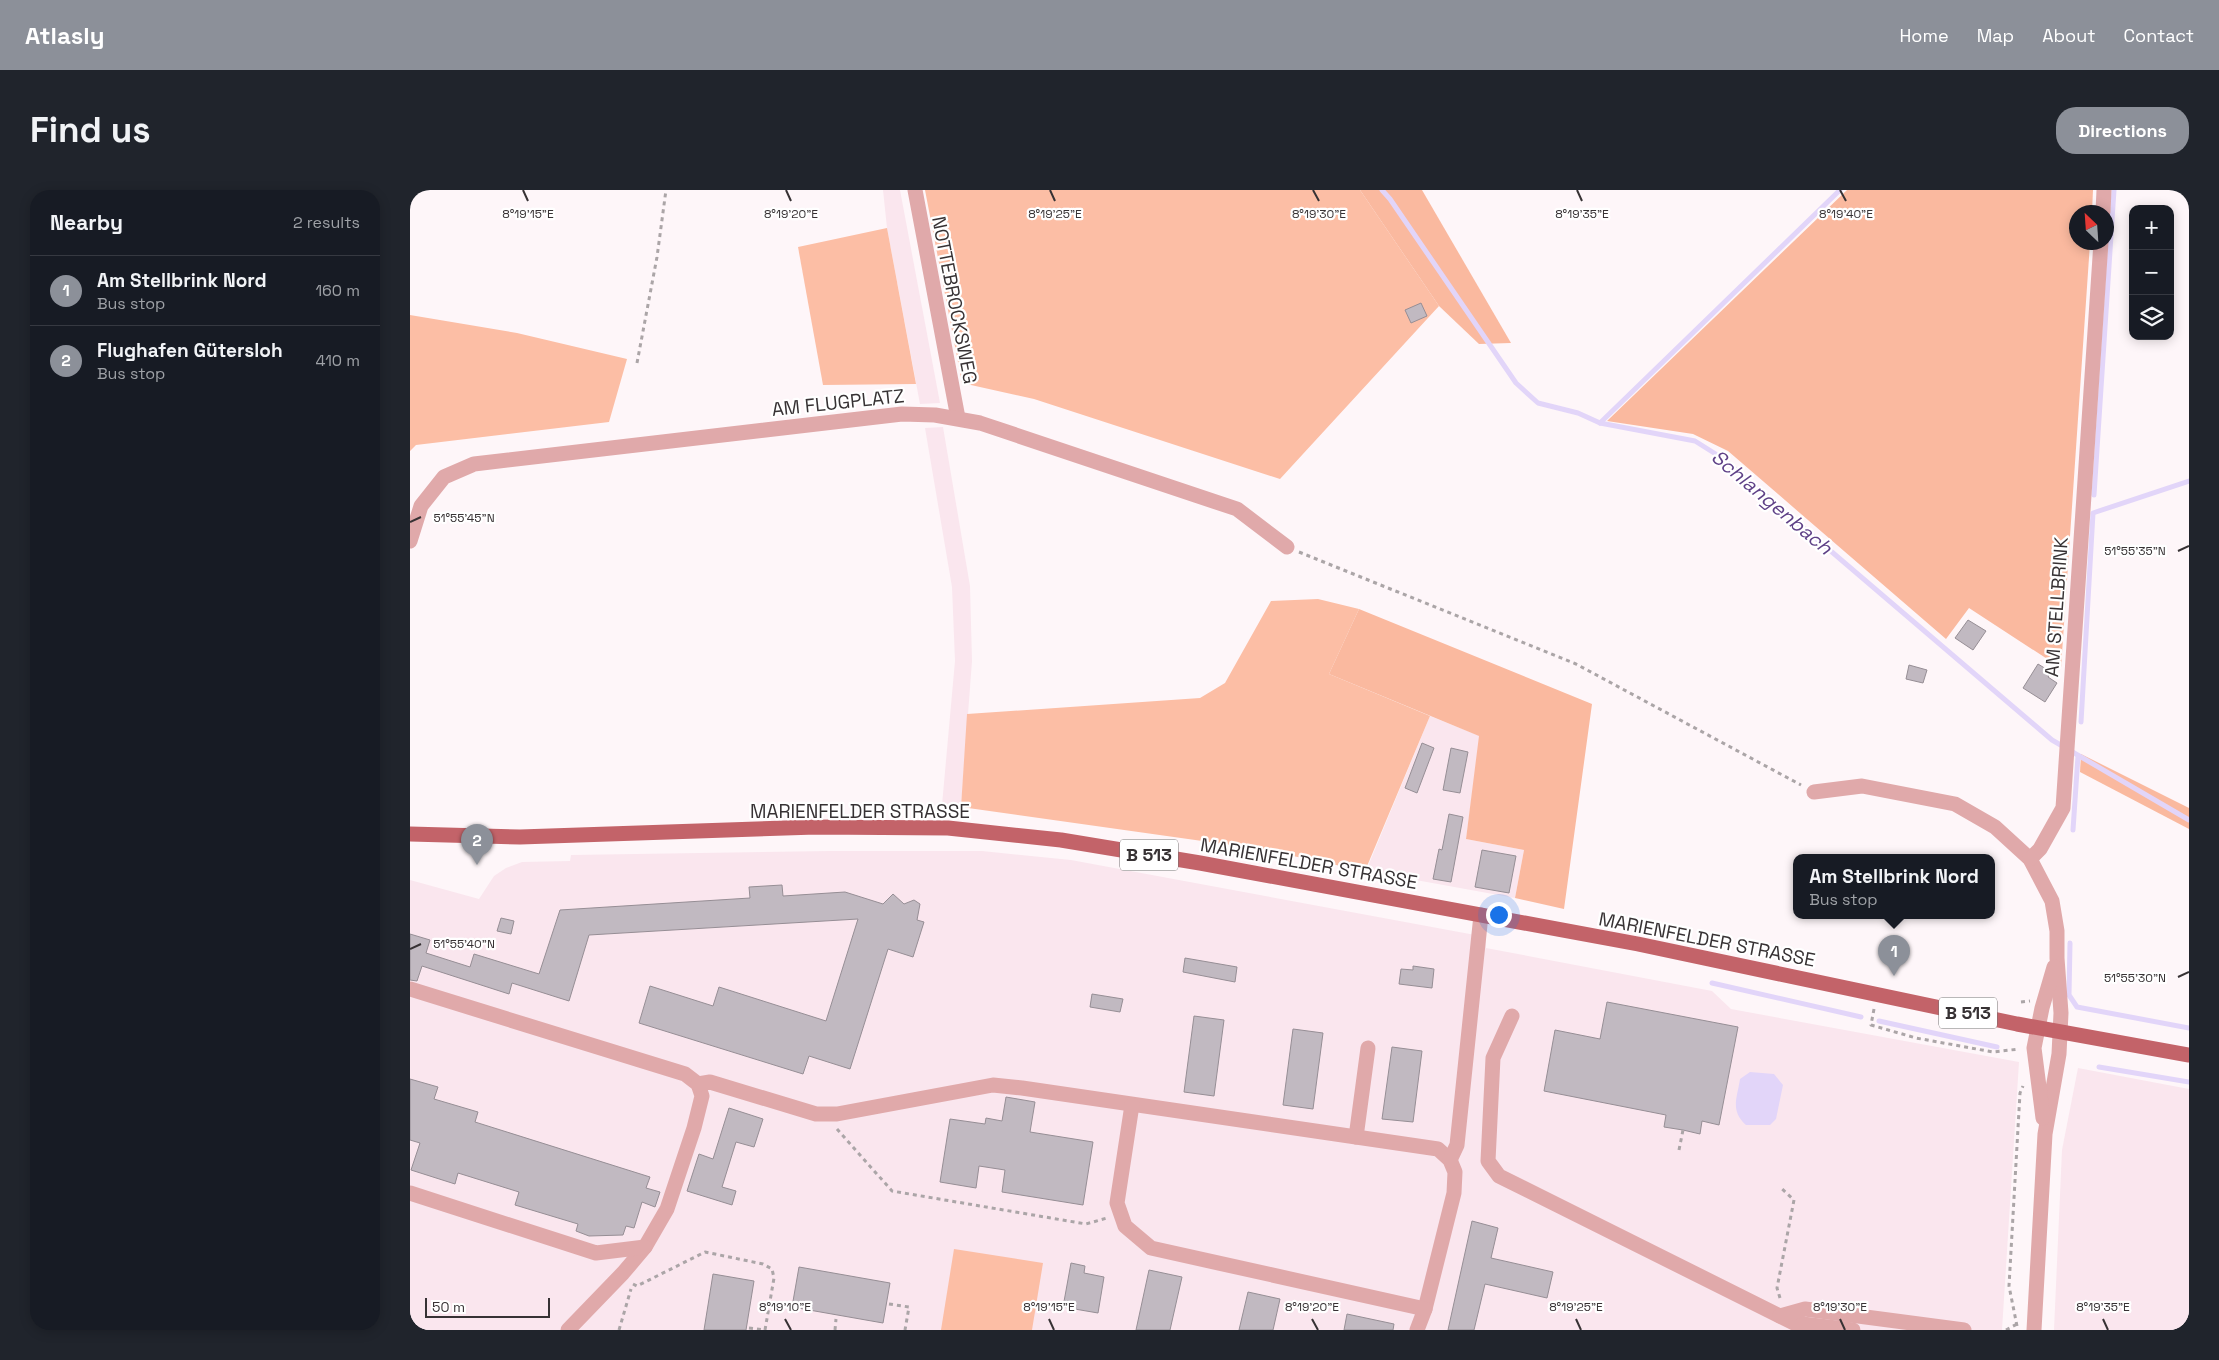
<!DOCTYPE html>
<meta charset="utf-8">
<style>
body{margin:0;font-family:"Space Grotesk",sans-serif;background:#20242c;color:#f1f3f6}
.controls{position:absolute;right:15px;top:15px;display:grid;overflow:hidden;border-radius:10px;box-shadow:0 2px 12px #0003}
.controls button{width:45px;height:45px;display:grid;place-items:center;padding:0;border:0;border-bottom:1px solid #363941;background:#171b24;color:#f1f3f6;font:25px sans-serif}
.compass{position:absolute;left:1659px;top:15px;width:45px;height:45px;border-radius:50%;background:#171b24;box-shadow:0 2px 12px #0003;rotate:335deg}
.scale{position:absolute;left:15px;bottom:12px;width:125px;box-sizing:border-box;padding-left:5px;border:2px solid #373234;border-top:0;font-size:14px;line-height:18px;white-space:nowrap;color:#373234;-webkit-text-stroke:4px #fff;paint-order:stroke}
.you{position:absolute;left:1088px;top:724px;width:18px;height:18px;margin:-12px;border:4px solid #fff;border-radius:50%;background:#1a73e8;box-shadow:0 0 0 8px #1a73e833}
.badge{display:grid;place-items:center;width:32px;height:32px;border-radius:50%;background:#8c9099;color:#fff;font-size:16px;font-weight:700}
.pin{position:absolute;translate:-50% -41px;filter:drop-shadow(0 1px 2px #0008)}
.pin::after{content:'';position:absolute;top:26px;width:18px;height:15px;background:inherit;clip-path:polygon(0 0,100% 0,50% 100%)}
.popup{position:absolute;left:1383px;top:664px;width:202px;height:65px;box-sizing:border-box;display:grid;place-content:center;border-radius:10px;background:#171b24;filter:drop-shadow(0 1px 4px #0005);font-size:16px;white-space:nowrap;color:#9ea1a6}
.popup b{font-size:19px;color:#f1f3f6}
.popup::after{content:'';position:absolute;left:50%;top:100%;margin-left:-10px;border:10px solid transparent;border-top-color:#171b24}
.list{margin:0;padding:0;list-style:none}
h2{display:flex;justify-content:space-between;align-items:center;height:65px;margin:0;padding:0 20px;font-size:21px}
h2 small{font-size:16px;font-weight:400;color:#9ea1a6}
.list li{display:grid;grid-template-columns:32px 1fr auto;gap:15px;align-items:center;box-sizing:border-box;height:70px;padding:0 20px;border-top:1px solid #363941}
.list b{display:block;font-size:19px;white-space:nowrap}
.list p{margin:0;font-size:16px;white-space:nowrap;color:#9ea1a6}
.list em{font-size:16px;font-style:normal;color:#9ea1a6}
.icon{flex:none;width:28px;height:28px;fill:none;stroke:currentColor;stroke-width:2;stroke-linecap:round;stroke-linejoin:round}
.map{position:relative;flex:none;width:1779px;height:1140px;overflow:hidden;border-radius:20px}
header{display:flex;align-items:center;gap:30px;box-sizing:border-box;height:70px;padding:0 25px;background:#8c9099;color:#fff}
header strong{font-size:24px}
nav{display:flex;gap:28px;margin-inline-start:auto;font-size:18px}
.intro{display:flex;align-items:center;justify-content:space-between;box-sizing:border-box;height:120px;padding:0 30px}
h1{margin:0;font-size:35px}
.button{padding:12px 22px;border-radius:20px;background:#8c9099;color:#fff;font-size:18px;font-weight:700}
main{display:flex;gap:30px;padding:0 30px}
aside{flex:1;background:#171b24;border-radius:20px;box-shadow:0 2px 12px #0003}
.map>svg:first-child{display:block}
.built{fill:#fae6ee}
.green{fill:#fcbea5}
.forest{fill:#fab99f}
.water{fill:#e2d5f9}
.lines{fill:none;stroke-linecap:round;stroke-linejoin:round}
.stream{stroke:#e2d5f9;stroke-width:5}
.building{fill:#c1b9c1;stroke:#968e95}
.path{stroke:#aba5a7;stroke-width:3;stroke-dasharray:4 4;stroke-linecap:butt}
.minor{stroke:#e0a9aa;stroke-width:15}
.major{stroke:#c36369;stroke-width:15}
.ticks{fill:none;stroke:#373234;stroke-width:2}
.labels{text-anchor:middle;stroke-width:4.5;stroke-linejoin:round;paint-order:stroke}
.shield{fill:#fff;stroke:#737071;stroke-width:1}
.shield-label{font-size:18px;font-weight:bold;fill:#373234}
.street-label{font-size:19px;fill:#373234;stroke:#fff}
.water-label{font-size:20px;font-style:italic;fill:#5f4187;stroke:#fff}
.ticks-label{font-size:12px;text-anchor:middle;fill:#373234;stroke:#fff;stroke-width:4.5;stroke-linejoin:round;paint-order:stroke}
</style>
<header>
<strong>Atlasly</strong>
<nav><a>Home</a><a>Map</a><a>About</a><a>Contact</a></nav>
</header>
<div class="intro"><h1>Find us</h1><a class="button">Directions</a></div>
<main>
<aside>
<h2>Nearby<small>2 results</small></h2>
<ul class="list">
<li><span class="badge">1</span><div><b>Am Stellbrink Nord</b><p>Bus stop</p></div><em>160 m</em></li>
<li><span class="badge">2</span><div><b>Flughafen Gütersloh</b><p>Bus stop</p></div><em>410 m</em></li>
</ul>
</aside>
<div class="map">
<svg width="1779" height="1140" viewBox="0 0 1779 1140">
<rect width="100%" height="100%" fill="#fef6f9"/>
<g class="built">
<path d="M473 0H490L530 213 510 214 477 38Z"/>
<path d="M533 237 560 396 562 471 551 617 532 615 545 471 542 397 515 238Z"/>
<path d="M1020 526 1070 546 1056 649 1114 660 1105 708 956 681Z"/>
<path d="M420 661H572L661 670 1076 747V758L1302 801 1321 819 1609 872 1592 1140H0V690L69 709 84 686 96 678 112 672 160 671 161 665Z"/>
<path d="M1668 878 1779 899V1140H1644L1652 960Z"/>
</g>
<g class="green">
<path d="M515 0H950L1029 116 870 289 624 209 552 193Z"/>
<path d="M477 38 506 194 413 195 388 57Z"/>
<path d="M0 125 107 143 217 169 199 232 6 255 0 261Z"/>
<path d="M908 409 949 419 919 484 1020 526 955 681 849 659 551 617 557 524 790 508 815 493 861 411Z"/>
<path d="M544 1059 633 1073 622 1140H531Z"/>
</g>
<g class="forest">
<path d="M950 0H1012L1101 153 1069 154 1029 116Z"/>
<path d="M1437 0H1683L1682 22H1666V52L1680 53 1651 478 1559 418 1536 449 1318 261 1283 244 1197 231Z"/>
<path d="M949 419 1182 514 1154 719 1105 708 1114 660 1056 649 1069 546 919 484Z"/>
<path d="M1671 564 1779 618V639L1670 582Z"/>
</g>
<path class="water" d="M1340 882 1364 884 1373 895 1366 929 1360 935H1336C1320 920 1327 909 1330 889Z"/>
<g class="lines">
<g class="stream">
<path d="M972 0 980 9 1106 193 1128 213 1168 223 1190 233 1285 251 1312 268 1642 550 1779 630"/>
<path d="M1190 233 1430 0"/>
<path d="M1684 305 1704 0"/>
<path d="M1671 532 1683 323 1779 291"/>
<path d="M1663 640 1668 566"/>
<path d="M1660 753 1659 805 1667 817 1779 838"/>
<path d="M1302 793 1451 827"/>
<path d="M1469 831 1587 857"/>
<path d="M1689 877 1779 892"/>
</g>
</g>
<g class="building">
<path d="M1011 113 1017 126 1001 133 995 120Z"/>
<path d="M1558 430 1576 441 1563 460 1545 448Z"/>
<path d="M1628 474 1641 482 1638 487 1647 493 1635 512 1613 498Z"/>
<path d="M1499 475 1517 480 1513 493 1496 489Z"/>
<path d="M1012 553 1024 558 1007 603 995 598Z"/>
<path d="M1041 558 1058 562 1050 603 1033 600Z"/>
<path d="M1039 624 1053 627 1041 692 1023 689 1029 659 1032 660Z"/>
<path d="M1072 660 1106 666 1099 703 1065 697Z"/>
<path d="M372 695 373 706 435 702 473 714 483 704 494 714 504 710 510 714 507 730 514 732 503 767 478 759 440 879 399 866 393 884 229 833 240 796 303 816 309 797 416 831 448 729 179 745 159 811 102 793 99 804 12 776 7 791 0 790V744L20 750 16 763 60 777 64 764 129 784 150 720 340 708 339 697Z"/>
<path d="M91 728 104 731 101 744 87 741Z"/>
<path d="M775 768 827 777 825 792 773 782Z"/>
<path d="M1003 776 1024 779 1022 798 989 794 991 779 1003 780Z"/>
<path d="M682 804 713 809 710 822 680 817Z"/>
<path d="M1197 812 1328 837 1309 935 1292 931 1290 944 1273 940 1254 937 1256 925 1134 901 1145 840 1190 849Z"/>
<path d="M784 826 814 830 804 906 774 902Z"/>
<path d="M883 839 913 843 903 919 873 915Z"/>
<path d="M982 857 1012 861 1003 932 972 929Z"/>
<path d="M0 889 28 897 24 909 68 922 65 932 240 987 236 998 250 1002 245 1017 232 1012 224 1038 216 1036 213 1045 179 1046 166 1041 168 1034 105 1015 109 1002 48 983 45 994 1 980 10 953 0 950Z"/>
<path d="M596 907 625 912 620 942 683 952 673 1015 592 1002 595 980 569 976 566 998 530 992 540 929 575 934 576 928 592 931Z"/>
<path d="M319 918 353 929 344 957 326 952 312 997 326 1001 322 1015 277 1001 289 964 303 969Z"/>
<path d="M1062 1031 1088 1038 1081 1068 1143 1082 1137 1108 1075 1094 1064 1140H1038Z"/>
<path d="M661 1073 675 1076 674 1083 694 1087 688 1123 653 1117Z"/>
<path d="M389 1077 480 1093 473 1133 382 1117Z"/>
<path d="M739 1080 772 1087 760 1140H726Z"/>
<path d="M303 1084 344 1091 336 1140H294Z"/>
<path d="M838 1102 870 1109 863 1140H829Z"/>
<path d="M937 1124 984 1134 983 1140H934Z"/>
</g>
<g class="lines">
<g class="path">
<path d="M227 173 247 67 256 0"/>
<path d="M889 362 1166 474 1391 595"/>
<path d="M1611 812 1620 811"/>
<path d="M1464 819 1461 835 1506 848 1583 862 1609 859"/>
<path d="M427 939 482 1001 676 1034 697 1028"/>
<path d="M1269 960 1273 940"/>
<path d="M223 1094 227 1096 295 1062 353 1074 362 1079 364 1088 355 1140"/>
<path d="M1370 1108 1367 1098 1384 1010 1371 998"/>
<path d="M479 1114 499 1117 495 1140"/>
<path d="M1607 1136 1599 1096 1610 903 1613 896"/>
<path d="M339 1138 354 1140"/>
<path d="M209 1140 221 1099"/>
<path d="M425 1140 426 1129"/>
<path d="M1596 1140 1607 1134"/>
</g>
<g class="minor">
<path d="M505 0 548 228"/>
<path d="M1693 22 1694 0"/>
<path d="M0 351 11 316 34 287 64 274 492 224 525 225 570 233 827 319 877 357"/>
<path d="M1404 602 1452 596 1545 614 1585 637 1620 669 1642 711 1647 741V768L1651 823 1649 864 1635 944 1624 1140"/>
<path d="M1620 669 1630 659 1653 618 1691 52"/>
<path d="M0 799 275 884 288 894 292 906 284 938 257 1019 235 1057 213 1083 158 1140"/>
<path d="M1102 826 1083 868 1078 971 1089 986 1384 1133 1443 1140"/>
<path d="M288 894 300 892 406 924H427L583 895 612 898 1028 959 1040 970 1045 982 1044 1003 1015 1119 1007 1140"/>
<path d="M722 915 707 1013 715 1036 741 1058 1015 1119"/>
<path d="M1633 928 1624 858 1632 818 1644 777"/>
<path d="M946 947 958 858"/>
<path d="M1040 970 1047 955 1071 725"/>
<path d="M0 1003 186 1063 235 1057"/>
<path d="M1370 1126 1395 1119 1554 1140"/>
</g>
<path class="major" d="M0 644 110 647 406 637 538 638 651 650 790 673 1228 754 1607 834 1779 865"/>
</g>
<path class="ticks" d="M113 0 118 11M376 0 381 11M640 0 645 11M903 0 909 11M1167 0 1172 11M1430 0 1436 11M0 332 11 327M1768 361 1779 356M0 759 11 754M1768 787 1779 782M375 1129 381 1140M639 1129 644 1140M902 1129 908 1140M1166 1129 1171 1140M1430 1129 1435 1140M1693 1129 1698 1140"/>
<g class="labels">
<g class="shield">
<rect x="710" y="649.5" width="58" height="31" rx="4"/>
<rect x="1529" y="807.5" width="58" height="31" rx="4"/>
</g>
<g class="shield-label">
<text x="739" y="671">B 513</text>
<text x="1558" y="829">B 513</text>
</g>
<g class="street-label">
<text transform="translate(545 110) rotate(79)" y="7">NOTTEBROCKSWEG</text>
<text transform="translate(428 212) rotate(-6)" y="7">AM FLUGPLATZ</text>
<text transform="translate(1646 417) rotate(-86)" y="7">AM STELLBRINK</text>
<text x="450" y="628">MARIENFELDER STRASSE</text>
<text transform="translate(899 673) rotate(10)" y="7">MARIENFELDER STRASSE</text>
<text transform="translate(1297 749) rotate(11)" y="7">MARIENFELDER STRASSE</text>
</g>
<g class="water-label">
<text transform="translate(1362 312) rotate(40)" y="7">Schlangenbach</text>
</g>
</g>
<g class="ticks-label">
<text x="118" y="28">8°19'15"E</text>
<text x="381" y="28">8°19'20"E</text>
<text x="645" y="28">8°19'25"E</text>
<text x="909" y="28">8°19'30"E</text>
<text x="1172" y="28">8°19'35"E</text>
<text x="1436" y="28">8°19'40"E</text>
<text x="54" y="332">51°55'45"N</text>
<text x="1725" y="365">51°55'35"N</text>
<text x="54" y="758">51°55'40"N</text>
<text x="1725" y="792">51°55'30"N</text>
<text x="375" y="1121">8°19'10"E</text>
<text x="639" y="1121">8°19'15"E</text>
<text x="902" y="1121">8°19'20"E</text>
<text x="1166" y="1121">8°19'25"E</text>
<text x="1430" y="1121">8°19'30"E</text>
<text x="1693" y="1121">8°19'35"E</text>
</g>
</svg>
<div class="controls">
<button>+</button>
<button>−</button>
<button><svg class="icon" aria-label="layers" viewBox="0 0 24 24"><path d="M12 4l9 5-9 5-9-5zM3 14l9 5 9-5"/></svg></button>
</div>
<svg class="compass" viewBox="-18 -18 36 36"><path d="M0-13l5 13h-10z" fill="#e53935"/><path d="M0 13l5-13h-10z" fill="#9ea1a6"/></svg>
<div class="scale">50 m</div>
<div class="you"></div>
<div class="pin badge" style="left:1484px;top:786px">1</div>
<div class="popup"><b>Am Stellbrink Nord</b>Bus stop</div>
<div class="pin badge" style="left:67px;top:675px">2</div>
</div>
</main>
